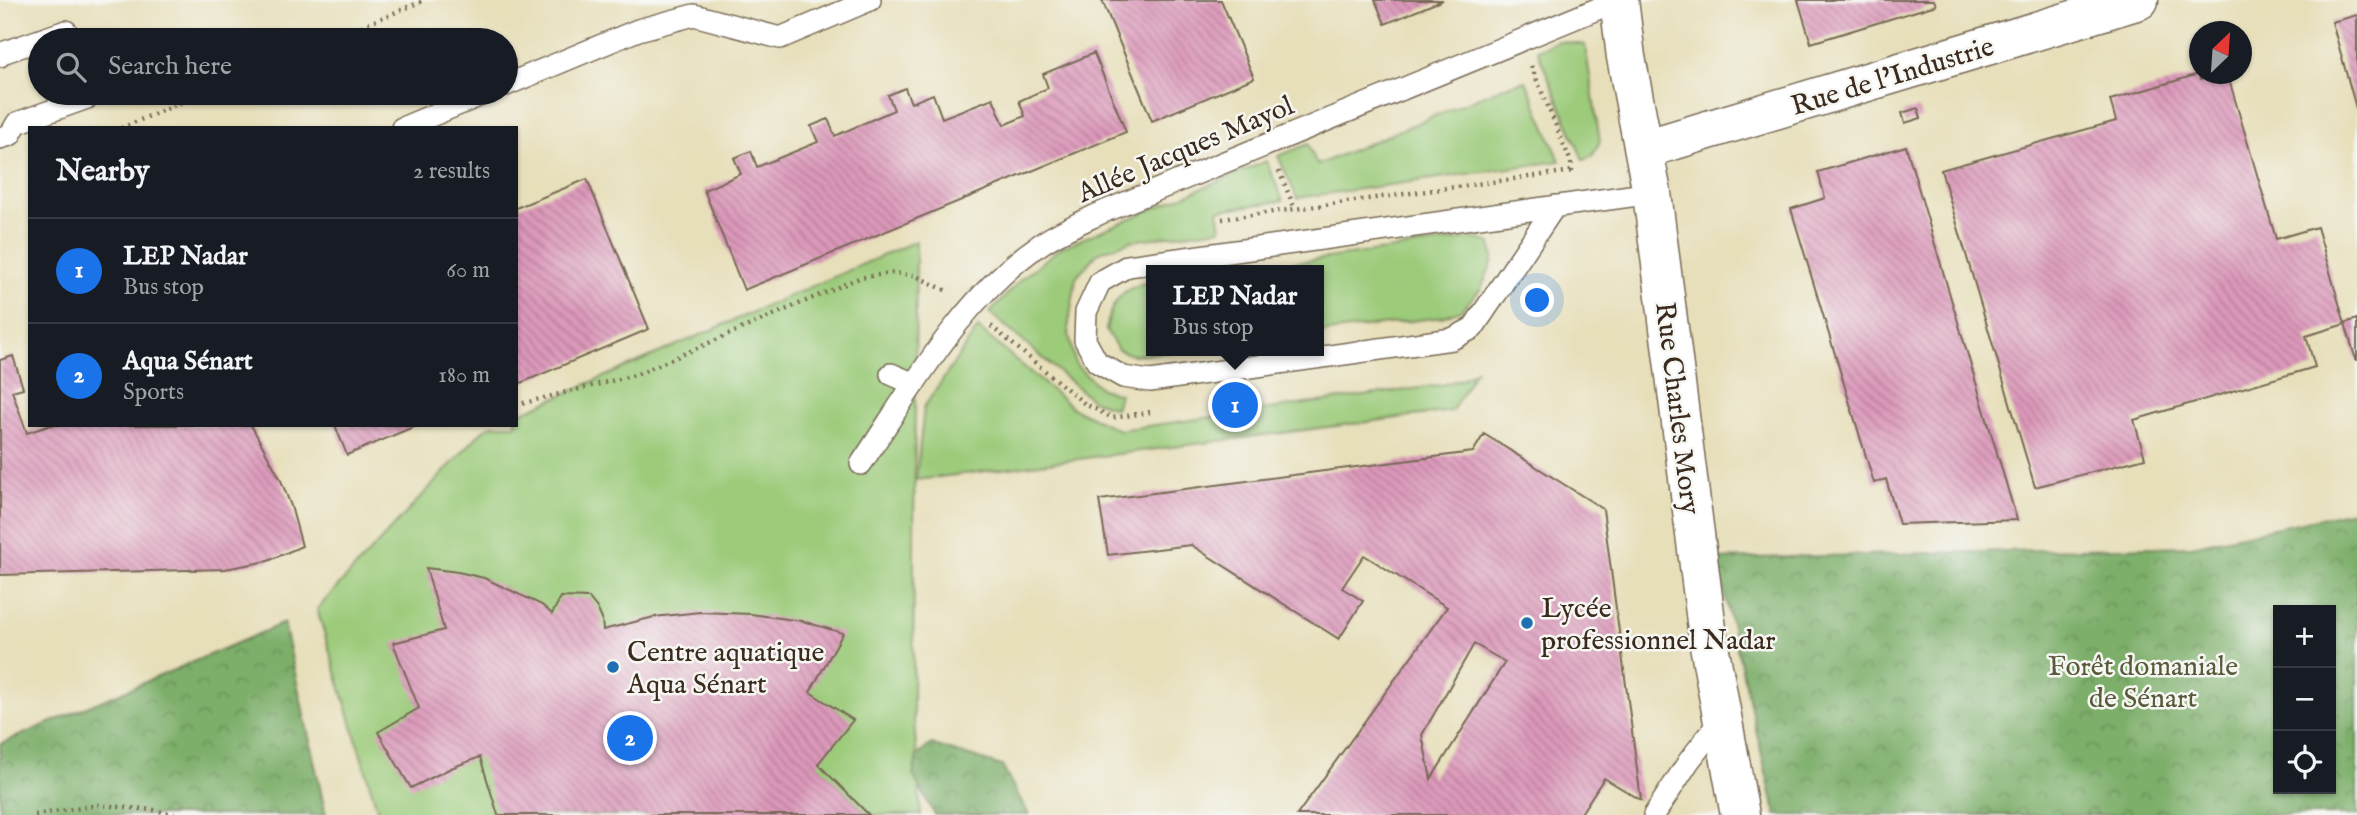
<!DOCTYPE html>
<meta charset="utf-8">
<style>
body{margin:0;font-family:"IM FELL English",serif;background:#20242c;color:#f1f3f6}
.controls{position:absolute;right:21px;bottom:21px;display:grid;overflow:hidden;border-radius:0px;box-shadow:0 2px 5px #0004}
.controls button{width:63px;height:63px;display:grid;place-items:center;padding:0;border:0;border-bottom:2px solid #363941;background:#171b24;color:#f1f3f6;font:35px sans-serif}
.compass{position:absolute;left:2189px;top:21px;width:63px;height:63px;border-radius:50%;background:#171b24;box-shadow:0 2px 5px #0004;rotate:25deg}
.you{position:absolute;left:1538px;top:301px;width:24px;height:24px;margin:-18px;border:5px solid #fff;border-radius:50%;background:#1a73e8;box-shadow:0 0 0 10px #1a73e833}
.badge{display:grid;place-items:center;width:46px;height:46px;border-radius:50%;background:#1a73e8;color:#fff;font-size:23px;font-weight:700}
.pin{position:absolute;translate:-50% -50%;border:4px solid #fff;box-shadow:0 2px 7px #0006}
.popup{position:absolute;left:1146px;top:265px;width:178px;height:91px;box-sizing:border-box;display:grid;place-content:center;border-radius:0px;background:#171b24;filter:drop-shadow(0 2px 5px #0005);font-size:23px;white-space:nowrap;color:#9ea1a6}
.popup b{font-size:26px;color:#f1f3f6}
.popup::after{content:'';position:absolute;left:50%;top:100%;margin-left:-14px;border:14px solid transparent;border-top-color:#171b24}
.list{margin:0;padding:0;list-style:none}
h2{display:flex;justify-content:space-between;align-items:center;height:91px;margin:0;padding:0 28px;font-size:30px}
h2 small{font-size:23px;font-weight:400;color:#9ea1a6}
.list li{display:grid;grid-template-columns:46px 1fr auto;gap:21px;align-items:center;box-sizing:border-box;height:105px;padding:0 28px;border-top:2px solid #363941}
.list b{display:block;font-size:26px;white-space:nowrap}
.list p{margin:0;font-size:23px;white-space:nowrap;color:#9ea1a6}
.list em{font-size:23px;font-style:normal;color:#9ea1a6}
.icon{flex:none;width:38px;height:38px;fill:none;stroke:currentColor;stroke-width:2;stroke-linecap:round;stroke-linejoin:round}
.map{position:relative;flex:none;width:2357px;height:815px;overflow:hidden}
.search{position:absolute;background:#171b24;box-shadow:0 2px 5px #0004;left:28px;top:28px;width:490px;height:77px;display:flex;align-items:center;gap:18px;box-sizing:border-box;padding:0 24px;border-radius:38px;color:#9ea1a6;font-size:26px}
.panel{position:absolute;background:#171b24;box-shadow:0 2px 5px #0004;left:28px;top:126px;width:490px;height:301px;border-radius:0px}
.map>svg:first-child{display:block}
.grass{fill:#9ccb7a;stroke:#6c7a4c;stroke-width:2}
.forest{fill:url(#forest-crowns);stroke:#5c6c44;stroke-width:2;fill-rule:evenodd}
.building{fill:url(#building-back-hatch);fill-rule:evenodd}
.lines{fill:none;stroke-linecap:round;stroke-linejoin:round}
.service-casing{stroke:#776955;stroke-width:24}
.minor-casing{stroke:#776955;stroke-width:41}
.path{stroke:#776955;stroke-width:4.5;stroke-dasharray:2 5;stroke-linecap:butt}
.service{stroke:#fff;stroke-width:21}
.minor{stroke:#fff;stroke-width:38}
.poi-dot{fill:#1f6fb2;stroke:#f6f6f2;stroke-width:2.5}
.labels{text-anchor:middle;stroke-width:5;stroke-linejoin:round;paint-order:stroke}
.street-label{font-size:28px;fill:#3b2a1e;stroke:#f6f6f2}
.poi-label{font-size:28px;fill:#3b2a1e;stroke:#f6f6f2;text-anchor:start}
.park-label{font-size:28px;fill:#585a3a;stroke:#f6f6f2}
</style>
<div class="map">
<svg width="2357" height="815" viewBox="0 0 2357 815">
<defs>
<pattern id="forest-crowns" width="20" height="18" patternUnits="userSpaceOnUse" patternTransform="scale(1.75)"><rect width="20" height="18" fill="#7daf6a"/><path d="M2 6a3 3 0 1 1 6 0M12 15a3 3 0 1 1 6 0" fill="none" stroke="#688f57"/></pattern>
<pattern id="building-back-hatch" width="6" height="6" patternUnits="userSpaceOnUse" patternTransform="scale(1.75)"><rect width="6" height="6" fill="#dc98ba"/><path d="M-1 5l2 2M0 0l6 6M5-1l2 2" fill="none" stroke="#b47c97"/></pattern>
</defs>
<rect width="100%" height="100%" fill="#f6f6f2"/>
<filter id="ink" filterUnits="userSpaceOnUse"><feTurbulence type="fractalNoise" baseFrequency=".0143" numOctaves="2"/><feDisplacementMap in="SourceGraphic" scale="14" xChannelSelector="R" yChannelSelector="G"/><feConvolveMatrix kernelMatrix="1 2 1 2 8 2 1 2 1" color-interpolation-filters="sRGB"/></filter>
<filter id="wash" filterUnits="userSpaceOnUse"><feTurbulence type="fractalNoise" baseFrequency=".00686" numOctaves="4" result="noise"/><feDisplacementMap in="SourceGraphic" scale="28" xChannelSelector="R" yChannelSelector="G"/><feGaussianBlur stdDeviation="1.57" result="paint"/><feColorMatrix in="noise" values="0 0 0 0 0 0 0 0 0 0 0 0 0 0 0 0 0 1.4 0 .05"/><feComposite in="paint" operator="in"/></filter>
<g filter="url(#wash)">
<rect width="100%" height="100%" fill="#e7dfba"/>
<g class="grass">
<path d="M1558 41 1585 45 1600 141 1592 157 1583 160 1537 50Z"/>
<path d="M1526 81 1560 161 1297 198 1278 156 1308 144 1317 165 1506 86Z"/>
<path d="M1266 161 1283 201 1218 210 1221 229 1131 241 1097 253 1076 278 1068 329 1075 364 1101 389 1120 394 1115 408 1092 400 990 313 1021 279 1060 248Z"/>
<path d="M1474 238 1491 243 1493 260 1481 289 1461 310 1442 317 1319 333V270H1238Z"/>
<path d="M916 241 913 706 921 815H379L317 609 483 430 493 425H516V415Z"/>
<path d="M1151 282V351H1181L1133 355 1118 350 1106 330C1110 303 1122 286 1151 282Z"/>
<path d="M978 328 1074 409 1119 430 1442 385 1461 379 1475 371 1452 411 916 480 924 407Z"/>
</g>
<g class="forest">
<path d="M2357 510V815H1776L1716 559 2191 546ZM2278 610H2331V789H2278Z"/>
<path d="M284 623 326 815H0V744Z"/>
<path d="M931 744 1002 766 1029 815H935L913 775 917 756Z"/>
</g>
<g id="blocks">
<g class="building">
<path d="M1102 0H1221L1254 78 1152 121Z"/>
<path d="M1375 0H1443L1385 24Z"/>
<path d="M1798 0H1934L1936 5 1811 43Z"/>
<path d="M2357 15V108H2356L2332 22Z"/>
<path d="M1094 53 1126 132 744 290 704 190 741 174 734 158 751 151 757 167 818 142 811 126 828 119 835 136 894 110 888 95 905 88 911 103 933 94 942 118 993 98 1004 125 1025 116 1019 101 1048 88 1043 74Z"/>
<path d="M2199 74 2200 79 2219 74 2228 76 2276 239 2317 227 2345 324 2306 336 2315 367 2134 420 2145 458 2035 487 1941 170 2116 121 2110 100Z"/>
<path d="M1918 108 1921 118 1905 123 1902 113Z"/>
<path d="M1906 146 1952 302 2017 520 1899 524 1886 479 1874 483 1791 209 1825 198 1818 172Z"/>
<path d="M587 179 649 329 516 385V208Z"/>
<path d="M2357 319V360H2356L2345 323Z"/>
<path d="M13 356 23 388 12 391 27 433 51 425H251L280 478 291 506 302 546 268 561 225 569 0 575V360Z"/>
<path d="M335 425H418L347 455Z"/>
<path d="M1484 434 1603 509 1641 800 1604 778 1580 815H1297L1447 607 1364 555 1342 588 1363 601 1339 639 1191 545 1108 555 1099 500 1473 452ZM1474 644 1505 662 1431 779 1422 735Z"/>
<path d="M426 568 458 572 484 578 542 605 552 614 561 597 589 598 597 608 602 619 603 630 654 617 700 612 751 614 802 621 843 633 810 692 853 720 818 764 869 815H498L480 757 451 768 411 788 378 732 419 708 393 643 444 630Z"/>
</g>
</g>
</g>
<g filter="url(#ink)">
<use href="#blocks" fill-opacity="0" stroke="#776955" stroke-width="2"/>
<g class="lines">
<g class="service-casing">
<g id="service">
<path d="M0 56 2 53 66 31"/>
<path d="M506 85 638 30 694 15 780 38 870 0"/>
<path d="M402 128 486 93"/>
<path d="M0 138 10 135 17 123 87 98"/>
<path d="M1555 206 1473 328 1452 339 1150 381 1123 377 1097 362 1085 340 1086 312 1100 282 1128 266 1652 193"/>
<path d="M891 374 914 384"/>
<path d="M861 464C912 388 963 296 1041 244 1060 231 1082 222 1103 212L1619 0"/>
<path d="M1654 815 1689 761 1722 718"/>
</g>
</g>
<g class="minor-casing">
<g id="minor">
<path d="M1619 0 1626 57 1652 193 1709 645 1740 815"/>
<path d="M1645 149 2139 0"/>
</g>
</g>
<g class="path">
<path d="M329 40 425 0"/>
<path d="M1531 66 1571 162 1572 172"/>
<path d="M121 128 204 93"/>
<path d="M1279 171 1295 209"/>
<path d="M1222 219 1572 171"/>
<path d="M991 326 1085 404 1113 418 1150 412"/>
<path d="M516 405 635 375 859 278 891 273 914 275 949 292"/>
<path d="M35 815 99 805 154 810 175 815"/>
</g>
<use href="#service" class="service"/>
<use href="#minor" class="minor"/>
</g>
</g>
<g class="poi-dot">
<circle cx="1527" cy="623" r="7"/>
<circle cx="613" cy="667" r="7"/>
</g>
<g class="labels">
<g class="street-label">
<text transform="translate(1892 75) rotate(-17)" y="10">Rue de l'Industrie</text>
<text transform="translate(1185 148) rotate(-23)" y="10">Allée Jacques Mayol</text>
<text transform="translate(1679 408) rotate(83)" y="10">Rue Charles Mory</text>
</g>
<g class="poi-label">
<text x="1541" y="617">Lycée<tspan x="1541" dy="32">professionnel Nadar</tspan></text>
<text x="627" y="661">Centre aquatique<tspan x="627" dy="32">Aqua Sénart</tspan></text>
</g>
<g class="park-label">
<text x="2143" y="675">Forêt domaniale<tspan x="2143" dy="32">de Sénart</tspan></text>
</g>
</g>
</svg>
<div class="controls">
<button>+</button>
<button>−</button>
<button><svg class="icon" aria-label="locate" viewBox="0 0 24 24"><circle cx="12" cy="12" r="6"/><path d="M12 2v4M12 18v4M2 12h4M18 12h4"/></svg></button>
</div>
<svg class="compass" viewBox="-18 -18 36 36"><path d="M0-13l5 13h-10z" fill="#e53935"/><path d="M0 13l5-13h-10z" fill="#9ea1a6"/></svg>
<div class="you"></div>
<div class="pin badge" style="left:1235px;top:405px">1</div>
<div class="popup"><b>LEP Nadar</b>Bus stop</div>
<div class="pin badge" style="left:630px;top:738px">2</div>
<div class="search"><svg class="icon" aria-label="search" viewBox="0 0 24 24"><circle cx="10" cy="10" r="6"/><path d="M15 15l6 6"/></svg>Search here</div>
<section class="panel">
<h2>Nearby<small>2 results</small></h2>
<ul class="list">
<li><span class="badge">1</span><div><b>LEP Nadar</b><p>Bus stop</p></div><em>60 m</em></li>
<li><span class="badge">2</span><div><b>Aqua Sénart</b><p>Sports</p></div><em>180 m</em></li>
</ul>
</section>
</div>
